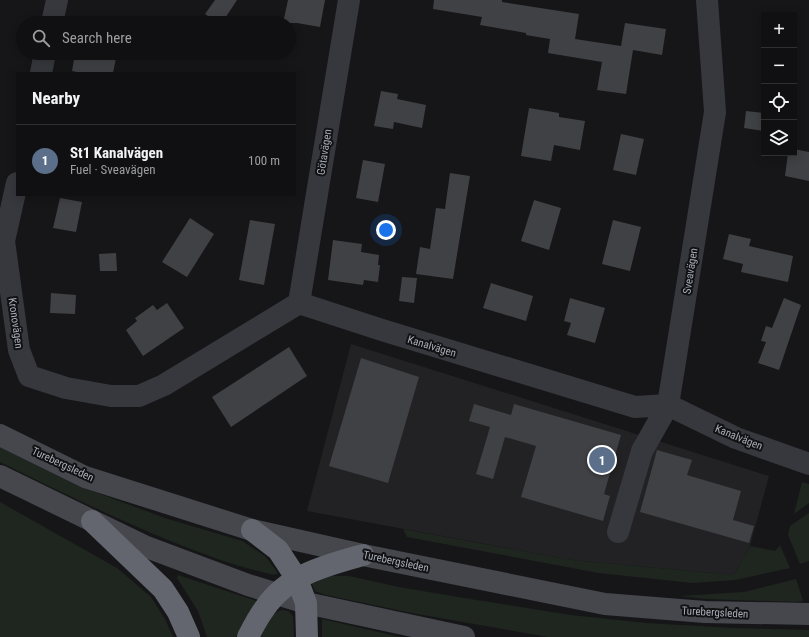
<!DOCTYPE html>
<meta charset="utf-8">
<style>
body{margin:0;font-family:"Roboto Condensed",sans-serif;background:#1e1e20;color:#f1f3f6}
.controls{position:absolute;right:12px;top:12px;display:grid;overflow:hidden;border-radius:0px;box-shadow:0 2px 10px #0003}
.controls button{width:36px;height:36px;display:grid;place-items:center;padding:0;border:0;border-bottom:1px solid #303032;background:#101012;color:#f1f3f6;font:20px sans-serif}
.you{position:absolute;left:386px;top:230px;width:14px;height:14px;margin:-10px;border:3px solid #fff;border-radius:50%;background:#1a73e8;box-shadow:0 0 0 6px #1a73e833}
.badge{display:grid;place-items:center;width:26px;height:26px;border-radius:50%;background:#f2b134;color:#fff;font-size:13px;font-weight:700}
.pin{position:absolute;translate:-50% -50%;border:2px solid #fff;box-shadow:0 1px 4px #0006}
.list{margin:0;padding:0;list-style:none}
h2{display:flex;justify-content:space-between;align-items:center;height:52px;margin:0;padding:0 16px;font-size:17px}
h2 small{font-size:13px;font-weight:400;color:#9c9d9f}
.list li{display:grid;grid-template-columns:26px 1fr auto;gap:12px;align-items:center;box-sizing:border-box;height:72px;padding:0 16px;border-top:1px solid #303032}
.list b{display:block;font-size:15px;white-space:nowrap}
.list p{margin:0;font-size:13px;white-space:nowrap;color:#9c9d9f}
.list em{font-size:13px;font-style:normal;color:#9c9d9f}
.icon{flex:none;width:22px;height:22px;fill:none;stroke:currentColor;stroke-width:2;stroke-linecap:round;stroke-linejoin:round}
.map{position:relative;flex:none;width:809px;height:637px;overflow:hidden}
.search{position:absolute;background:#101012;box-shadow:0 2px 10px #0003;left:16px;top:16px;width:280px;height:44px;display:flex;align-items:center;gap:10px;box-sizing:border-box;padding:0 14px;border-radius:22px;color:#9c9d9f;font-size:15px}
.panel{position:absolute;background:#101012;box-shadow:0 2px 10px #0003;left:16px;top:72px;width:280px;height:124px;border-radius:0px}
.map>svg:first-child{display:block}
.built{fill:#222225}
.green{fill:#1e261f}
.building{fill:#404145}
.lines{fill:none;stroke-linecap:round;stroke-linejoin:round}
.minor{stroke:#37383d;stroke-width:22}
.secondary{stroke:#45474d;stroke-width:22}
.motorway{stroke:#63666e;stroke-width:22}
.labels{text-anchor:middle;stroke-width:4;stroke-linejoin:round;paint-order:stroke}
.street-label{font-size:11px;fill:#a8adb8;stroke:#111113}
</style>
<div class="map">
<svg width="809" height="637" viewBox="0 0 809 637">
<rect width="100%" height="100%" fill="#161618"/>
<path class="built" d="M351 344 769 476 750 546 734 575 572 560 307 511Z"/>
<g class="green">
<path d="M0 447 76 485 165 518 242 541 265 556 278 573 274 575C254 570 234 565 215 558 140 531 71 497 0 462Z"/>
<path d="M802 482 809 484V503L794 514Z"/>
<path d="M0 502 117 568 151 597 165 619 173 637H0Z"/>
<path d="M809 513V561L800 564 788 535 790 526Z"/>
<path d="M403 529 572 560 734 575 750 546 775 551 780 545 790 568 735 580 692 583 599 573 407 537Z"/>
<path d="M178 575 257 601 236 637H207L198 611 177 578Z"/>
<path d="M329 576H349L399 587 464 598 571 615 646 623 733 628 809 630V637H548L412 613 326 595 315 591 311 582Z"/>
<path d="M796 579 803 601 797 602 707 599 680 596 744 592Z"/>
<path d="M282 610 288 611 293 616 294 637H261C266 627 270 612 282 610Z"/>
<path d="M322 619 400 637H322Z"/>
</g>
<g class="building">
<path d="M215 0H237L222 23H218L205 14Z"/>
<path d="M288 0H325L320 27 297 23H283Z"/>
<path d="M434 0H502V2L579 14 575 39 621 46 625 23 666 29 662 55 633 50 626 94 597 90 602 62 548 53 550 39 526 35V33L480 25 482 17 433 9Z"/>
<path d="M75 53H91L116 58 113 73H82L72 71Z"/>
<path d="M381 91 398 94 397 99 426 105 422 128 394 122 393 129 374 126Z"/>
<path d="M529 108 559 113V117L585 121 580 150 554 145 551 161 521 156Z"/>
<path d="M746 111 764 113V131L744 128Z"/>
<path d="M621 134 644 139 636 175 613 170Z"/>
<path d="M794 149 809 152V181L785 176 788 153H794Z"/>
<path d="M363 160 385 164 378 202 356 198Z"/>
<path d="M450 173 470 176 453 279 416 274 420 247 430 249 436 208 445 209Z"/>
<path d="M60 198 82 202 76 232 53 228Z"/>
<path d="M534 200 561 208 549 250 521 241Z"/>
<path d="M190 218 214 234 187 277 162 262Z"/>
<path d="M250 220 275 224 264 285 239 280Z"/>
<path d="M613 220 641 227 630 271 602 264Z"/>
<path d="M729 234 751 239 749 246 793 256 788 282 741 272 743 264 723 259Z"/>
<path d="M333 240 362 244 361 252 379 255 378 265H380L378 282 364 280 363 285 328 280Z"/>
<path d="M116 253 117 271H100L99 254Z"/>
<path d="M402 277 417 278 414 303 399 301Z"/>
<path d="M491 283 533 296 526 321 483 308Z"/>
<path d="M51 293 76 295 75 314 50 313Z"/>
<path d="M570 298 605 308 595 343 567 335 571 323 564 321Z"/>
<path d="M784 298 801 305 779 370 758 363 766 342 761 341 766 326 772 328Z"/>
<path d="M167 303 184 328 143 356 126 330 137 321 135 318 153 305 157 310Z"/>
<path d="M289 347 307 376 231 427 212 397Z"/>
<path d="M361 358 419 377 388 483 329 466Z"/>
<path d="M474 404 511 415 514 404 621 435 604 494 610 496 603 521 521 497 536 446 505 437 493 479 476 474 490 427 469 421Z"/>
<path d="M657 450 692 460 687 475 741 491 733 520 754 526 749 543 640 512Z"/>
</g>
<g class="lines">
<g class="minor">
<path d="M52 23 57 0"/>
<path d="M41 73 45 53"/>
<path d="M17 183 4 241 19 350 29 376 66 388 111 396H139L164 385 299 303 382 330 635 407 668 405 736 438 809 464"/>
<path d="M299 303 349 0"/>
<path d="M618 532 642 451 668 405 673 374 715 112 707 0"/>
</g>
<g class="secondary">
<path d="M0 435 85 477 252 530 363 555 605 604 705 612 809 614"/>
<path d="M0 476 144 546 248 585 306 603 464 637"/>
</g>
<g class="motorway">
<path d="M92 521 163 589 178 612 189 637"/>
<path d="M252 530 278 550 297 579 306 603 307 637"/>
<path d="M248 637C253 627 258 617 265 608 287 575 327 565 363 555"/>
</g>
</g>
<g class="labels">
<g class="street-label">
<text transform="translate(324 152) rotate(-81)" y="4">Götavägen</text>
<text transform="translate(690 271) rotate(-81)" y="4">Sveavägen</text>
<text transform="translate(16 323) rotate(82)" y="4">Kronovägen</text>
<text transform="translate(432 346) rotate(17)" y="4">Kanalvägen</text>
<text transform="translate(739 437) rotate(22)" y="4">Kanalvägen</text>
<text transform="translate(63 464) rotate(25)" y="4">Turebergsleden</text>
<text transform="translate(396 561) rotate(12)" y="4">Turebergsleden</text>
<text transform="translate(715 612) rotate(3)" y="4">Turebergsleden</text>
</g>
</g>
</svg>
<div class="controls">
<button>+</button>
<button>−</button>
<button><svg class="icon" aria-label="locate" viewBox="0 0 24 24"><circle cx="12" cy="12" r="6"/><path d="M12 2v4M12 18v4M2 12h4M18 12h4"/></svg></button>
<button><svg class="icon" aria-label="layers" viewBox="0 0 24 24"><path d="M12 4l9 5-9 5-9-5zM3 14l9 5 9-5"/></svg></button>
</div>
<div class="you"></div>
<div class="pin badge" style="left:602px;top:460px;background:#5c6f8a">1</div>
<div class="search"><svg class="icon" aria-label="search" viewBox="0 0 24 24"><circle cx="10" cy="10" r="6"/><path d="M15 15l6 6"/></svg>Search here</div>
<section class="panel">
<h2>Nearby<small></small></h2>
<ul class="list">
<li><span class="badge" style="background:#5c6f8a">1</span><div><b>St1 Kanalvägen</b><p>Fuel · Sveavägen</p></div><em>100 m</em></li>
</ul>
</section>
</div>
